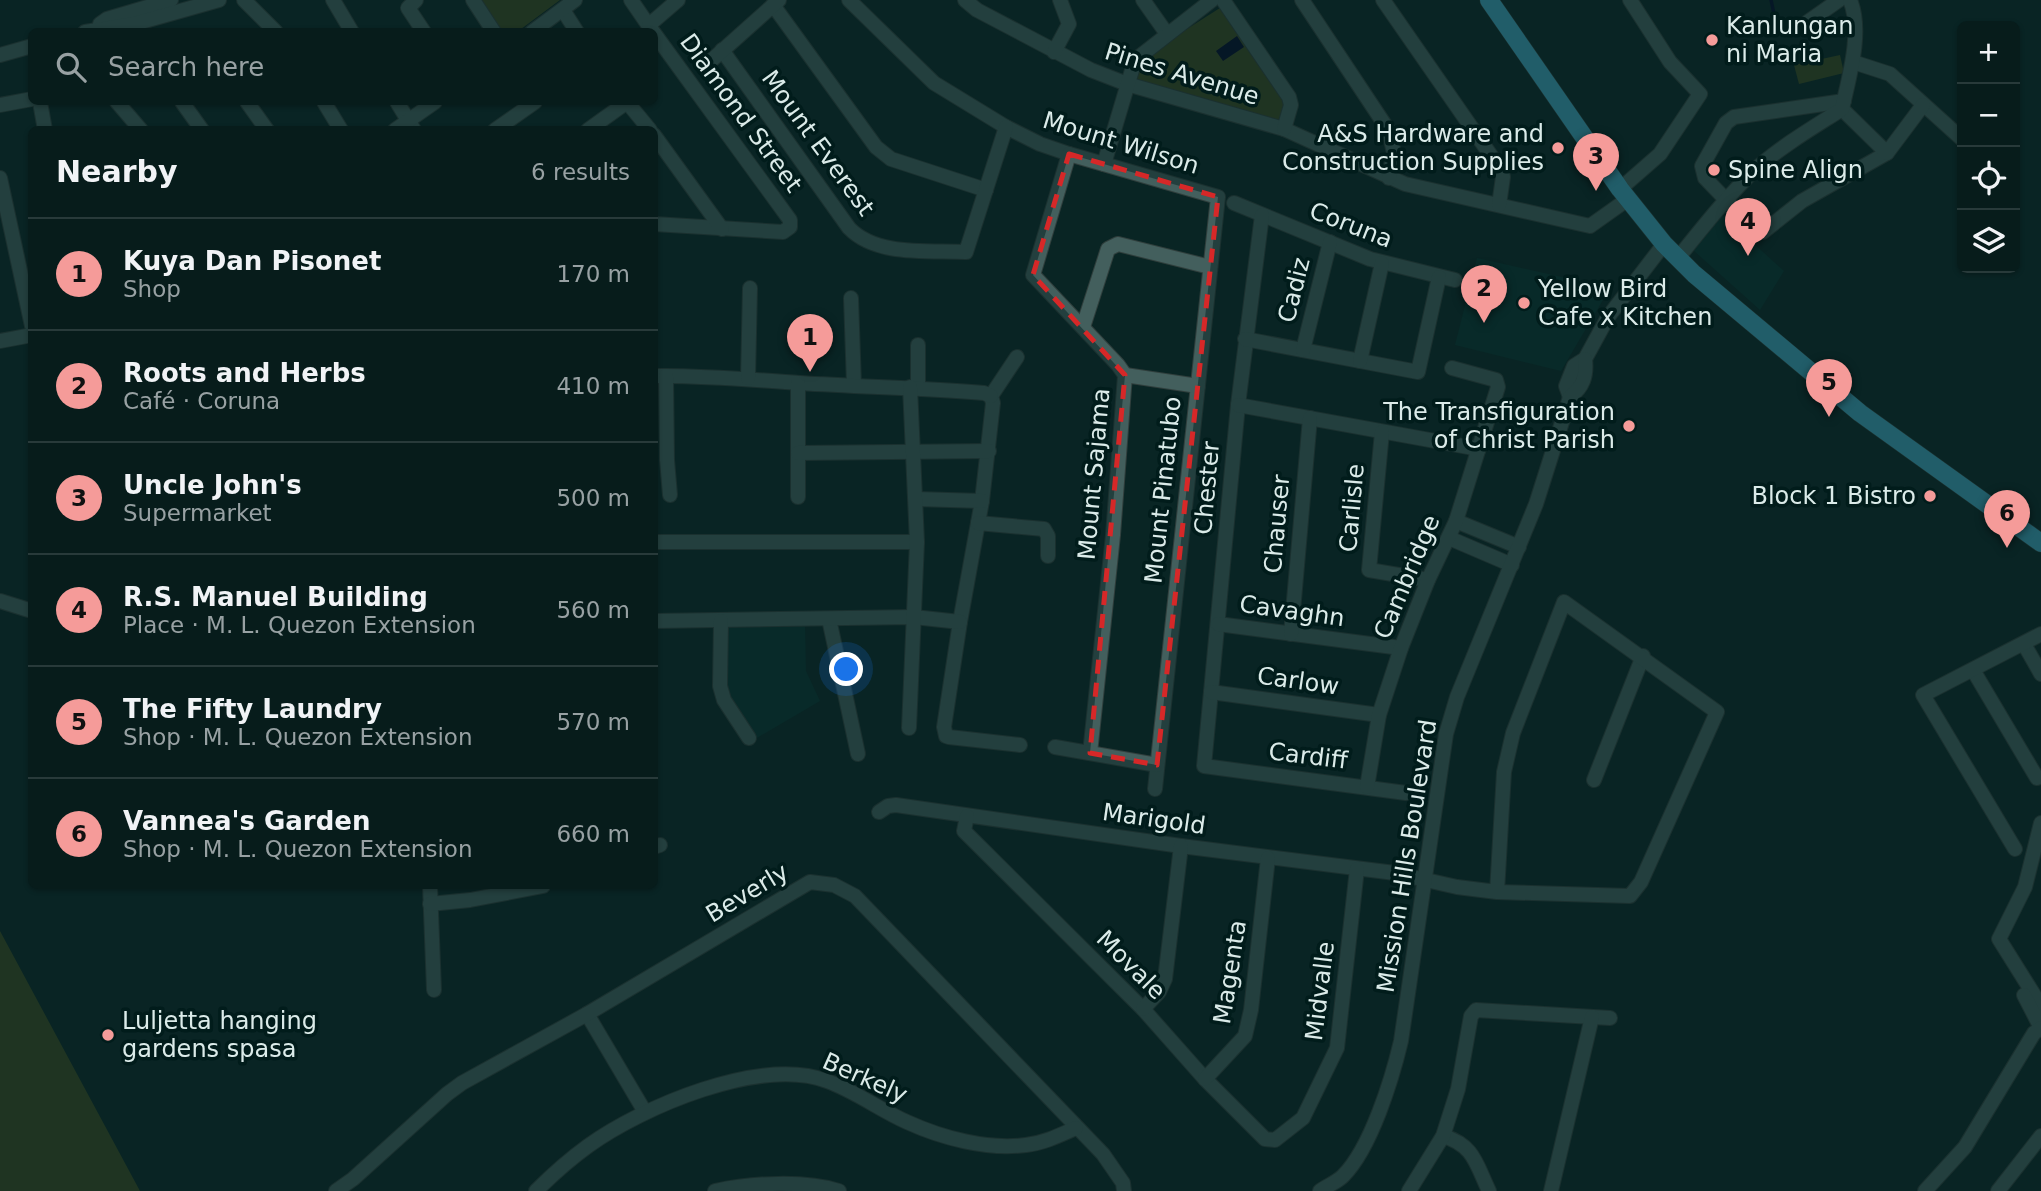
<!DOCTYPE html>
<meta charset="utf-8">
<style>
body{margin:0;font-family:"DejaVu Sans",sans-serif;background:#152928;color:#f1f3f6}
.controls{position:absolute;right:21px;top:21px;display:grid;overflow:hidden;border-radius:10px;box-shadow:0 2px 5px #0004}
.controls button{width:63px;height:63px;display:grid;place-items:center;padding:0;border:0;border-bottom:2px solid #283a3a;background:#071c1b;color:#f1f3f6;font:35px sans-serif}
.you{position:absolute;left:847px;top:670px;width:24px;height:24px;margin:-18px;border:5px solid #fff;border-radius:50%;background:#1a73e8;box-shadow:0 0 0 10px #1a73e833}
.badge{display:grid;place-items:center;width:46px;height:46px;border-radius:50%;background:#f59b99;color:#111;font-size:23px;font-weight:700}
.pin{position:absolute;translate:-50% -58px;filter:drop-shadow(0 2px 4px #0008)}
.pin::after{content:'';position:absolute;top:37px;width:24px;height:21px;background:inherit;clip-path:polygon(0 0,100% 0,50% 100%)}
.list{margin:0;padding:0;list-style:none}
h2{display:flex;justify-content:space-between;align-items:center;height:91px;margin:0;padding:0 28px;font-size:30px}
h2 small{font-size:23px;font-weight:400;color:#98a1a3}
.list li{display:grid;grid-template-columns:46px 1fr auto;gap:21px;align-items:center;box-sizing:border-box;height:112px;padding:0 28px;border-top:2px solid #283a3a}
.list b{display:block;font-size:26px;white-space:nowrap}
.list p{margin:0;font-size:23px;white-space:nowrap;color:#98a1a3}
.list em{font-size:23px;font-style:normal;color:#98a1a3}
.icon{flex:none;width:38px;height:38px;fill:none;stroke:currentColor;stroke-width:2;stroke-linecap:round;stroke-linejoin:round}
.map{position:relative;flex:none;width:2041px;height:1191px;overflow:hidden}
.search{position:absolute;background:#071c1b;box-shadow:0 2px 5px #0004;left:28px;top:28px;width:630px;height:77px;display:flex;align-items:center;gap:18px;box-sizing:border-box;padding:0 24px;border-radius:10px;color:#98a1a3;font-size:26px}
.panel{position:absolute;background:#071c1b;box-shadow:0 2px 5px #0004;left:28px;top:126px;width:630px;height:763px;border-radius:10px}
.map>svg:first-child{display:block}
.built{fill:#08312f}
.green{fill:#3b4720}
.water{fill:#000828}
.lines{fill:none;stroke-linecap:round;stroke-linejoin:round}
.stream{stroke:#000828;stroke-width:3.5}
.minor-casing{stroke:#303f3d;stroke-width:16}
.major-casing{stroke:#303f3d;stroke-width:19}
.minor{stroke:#435f5d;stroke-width:14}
.major{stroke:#3fa2bd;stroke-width:18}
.marked{fill:none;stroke:#d62828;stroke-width:5;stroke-dasharray:14 9;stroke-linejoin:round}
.poi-dot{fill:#f59b99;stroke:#011c1b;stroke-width:2.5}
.labels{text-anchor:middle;stroke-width:7;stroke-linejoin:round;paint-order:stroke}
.poi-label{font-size:24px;fill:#dbebe9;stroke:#011c1b;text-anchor:start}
.street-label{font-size:24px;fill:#dbebe9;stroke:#011c1b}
</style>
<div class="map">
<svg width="2041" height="1191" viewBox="0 0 2041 1191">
<rect width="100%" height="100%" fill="#092524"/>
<g class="built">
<path d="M1722 215 1784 271 1760 310 1693 250Z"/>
<path d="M1477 258 1610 288 1561 371 1455 345Z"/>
<path d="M805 626 806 671 820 701 755 739 727 691 724 627Z"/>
</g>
<g class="green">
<path d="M480 0H560L517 32 501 31Z"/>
<path d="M1223 6 1286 104 1282 121 1277 123 1138 81 1136 75 1140 59Z"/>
<path d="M1840 55 1844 73 1799 84 1794 65Z"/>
<path d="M0 931 140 1191H0Z"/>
</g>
<path class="water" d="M1237 36 1244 47 1223 61 1216 51Z"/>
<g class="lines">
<path class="stream" d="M1771 0 1778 32"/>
<g class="minor-casing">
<g id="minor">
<path d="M244 0 276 32"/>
<path d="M333 0 352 32"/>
<path d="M416 0 408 8 424 32"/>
<path d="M473 0 494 32"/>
<path d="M631 0 653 32"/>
<path d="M849 0 934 83 1006 127 1040 144 1069 154 1218 197 1155 789"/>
<path d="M965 0 977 10 1091 70 1127 84 1284 129 1405 184 1590 226 1628 199"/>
<path d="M1143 0 1167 34"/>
<path d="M1223 0 1289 97 1291 105 1284 129"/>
<path d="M1302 0 1389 131 1394 153 1389 178"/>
<path d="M1383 0 1501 170 1503 177 1499 205"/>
<path d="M773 5 876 147 891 159 986 190"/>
<path d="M563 10 577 32"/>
<path d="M100 24 107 19 171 0"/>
<path d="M649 25 678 0"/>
<path d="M1802 26 1839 0"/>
<path d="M85 32 134 24 219 0"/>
<path d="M532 32 575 0"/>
<path d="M654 33 790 220V227L783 232 654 224"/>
<path d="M722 50 849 228C877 257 929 250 966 252L1006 127"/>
<path d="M1054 52 1069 24 1060 0"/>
<path d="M0 55 32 46"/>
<path d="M1853 62 1890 74 1962 139"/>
<path d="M704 67 779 0"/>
<path d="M1844 101 1734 117 1726 123 1702 166 1705 178 1753 228 1763 232 1802 201 1887 153 1923 105"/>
<path d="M40 102 45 130"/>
<path d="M117 102 141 130"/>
<path d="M182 102 202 130"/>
<path d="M247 102 267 130"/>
<path d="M324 102 341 130"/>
<path d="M397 102 414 130"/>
<path d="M627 102 650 130"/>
<path d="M0 105 32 99"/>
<path d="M1842 109 1887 153"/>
<path d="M395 130 435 102"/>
<path d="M495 130 535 102"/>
<path d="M588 130 627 102"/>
<path d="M654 135 722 229"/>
<path d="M1069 154 1033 275 1118 365 1125 375 1113 535 1090 753"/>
<path d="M1104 164 1135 60 1212 0"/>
<path d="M0 178 32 326"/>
<path d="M1620 189 1660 154 1700 94 1670 62 1630 0"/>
<path d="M1234 203 1370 259 1455 280"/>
<path d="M1262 215 1238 405 1204 766 1406 793"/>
<path d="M1678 258C1703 227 1728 195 1757 168 1783 145 1814 127 1842 109 1849 77 1863 31 1850 0"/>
<path d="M851 298 854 385"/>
<path d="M1083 327 1108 249 1118 244 1210 267"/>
<path d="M1245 339 1418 372 1439 277"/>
<path d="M0 341 32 335"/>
<path d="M918 345V387"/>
<path d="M1303 350 1330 242"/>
<path d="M1017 357 991 396 993 403 982 501 960 622 944 727 946 736 949 737 1020 745"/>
<path d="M1360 361 1382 263"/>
<path d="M1125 375 1198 386"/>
<path d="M654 376C703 375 752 380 800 383 862 387 923 388 984 393L991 396"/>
<path d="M666 376 667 460 670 495"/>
<path d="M748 378 750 288"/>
<path d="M798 383V497"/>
<path d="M1570 397 1566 386 1574 366 1585 359 1608 317 1664 244"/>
<path d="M1238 405 1479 449"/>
<path d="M1382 432 1369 570 1428 580"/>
<path d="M798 453 989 451"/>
<path d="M916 499 982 501"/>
<path d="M1456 521 1519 547"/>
<path d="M978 523 1044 529 1048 536V556"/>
<path d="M1449 538 1512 565"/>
<path d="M654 542H917"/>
<path d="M0 601 32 611"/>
<path d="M829 619 858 754"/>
<path d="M654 621 914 617 960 622"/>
<path d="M721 621 720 686 724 700 749 738"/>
<path d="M1218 624 1401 648"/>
<path d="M1291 634 1310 418"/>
<path d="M2024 644 2041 674"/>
<path d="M1973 670 2037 778"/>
<path d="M1211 692 1379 715"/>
<path d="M909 728 917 542 910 387"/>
<path d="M1055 747 1157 765"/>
<path d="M1594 780 1643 656"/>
<path d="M1367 787 1379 715 1401 648 1428 580 1456 521 1498 387 1496 380 1452 368"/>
<path d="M879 812 888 806 896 805 1181 846 1395 873 1457 887 1497 892 1630 896 1641 882 1717 712 1564 602 1513 733 1504 772 1497 892"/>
<path d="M967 816 964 831 1143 1009 1205 1079 1265 1139 1275 1140 1303 1118 1337 1048 1357 869"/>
<path d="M2041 823 2025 887 1999 939 2041 1006"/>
<path d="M654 847 660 845"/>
<path d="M2015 849 1923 695 2041 634"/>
<path d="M430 886 434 990"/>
<path d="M430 904 470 900 543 886"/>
<path d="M2024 995 2041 1028"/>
<path d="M1143 1009 1159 992 1165 979 1181 846"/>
<path d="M587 1014 645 1112"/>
<path d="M1205 1079 1245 1036 1251 1010 1268 858"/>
<path d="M1443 1136C1474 1145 1476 1164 1489 1191"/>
<path d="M336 1191 353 1179 447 1094 462 1083 587 1014 810 882 834 885 855 896 1103 1154 1123 1183 1124 1191"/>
<path d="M536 1191C552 1175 570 1159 588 1146 642 1107 761 1056 827 1081 855 1091 880 1110 907 1122 942 1138 987 1150 1026 1145 1044 1143 1060 1135 1076 1128"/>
<path d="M715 1191C751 1183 805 1180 839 1191"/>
<path d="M1320 1191C1327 1186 1337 1182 1343 1176 1371 1148 1392 1079 1401 1041L1446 734 1457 697 1536 504 1570 397C1583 387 1587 376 1585 359"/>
<path d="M1409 1191 1443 1136 1458 1089 1471 1016 1476 1010 1610 1018"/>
<path d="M1551 1191 1592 1017"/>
<path d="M1925 1191 1965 1147 2034 1033 2041 1028"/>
<path d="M1998 1191 2041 1136"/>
</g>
</g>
<g class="major-casing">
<path id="major" d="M1489 0 1620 189 1664 244 1694 274 1860 413 2041 543"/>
</g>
<use href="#minor" class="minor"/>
<use href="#major" class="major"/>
</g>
<path d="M0 0H2041V1191H0ZM1069 154 1218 197 1157 765 1090 753 1125 375 1033 275Z" fill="#092524" fill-opacity=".55" fill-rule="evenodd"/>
<path class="marked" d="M1069 154 1218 197 1157 765 1090 753 1125 375 1033 275Z"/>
<g class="poi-dot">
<circle cx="1712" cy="40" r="7"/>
<circle cx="1558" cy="148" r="7"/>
<circle cx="1714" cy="170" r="7"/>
<circle cx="1524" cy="303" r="7"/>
<circle cx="1629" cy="426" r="7"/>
<circle cx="1930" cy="496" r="7"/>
<circle cx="108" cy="1035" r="7"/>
</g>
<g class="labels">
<g class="poi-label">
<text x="1726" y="34">Kanlungan<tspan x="1726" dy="28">ni Maria</tspan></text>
<text x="1544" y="142" text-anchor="end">A&amp;S Hardware and<tspan x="1544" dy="28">Construction Supplies</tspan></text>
<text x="1728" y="178">Spine Align</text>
<text x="1538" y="297">Yellow Bird<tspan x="1538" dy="28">Cafe x Kitchen</tspan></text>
<text x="1615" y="420" text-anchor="end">The Transfiguration<tspan x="1615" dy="28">of Christ Parish</tspan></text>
<text x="1916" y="504" text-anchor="end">Block 1 Bistro</text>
<text x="122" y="1029">Luljetta hanging<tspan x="122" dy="28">gardens spasa</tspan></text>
</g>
<g class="street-label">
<text transform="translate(1182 74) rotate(17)" y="8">Pines Avenue</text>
<text transform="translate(741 113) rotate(54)" y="8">Diamond Street</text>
<text transform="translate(818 143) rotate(54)" y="8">Mount Everest</text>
<text transform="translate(1121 143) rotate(17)" y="8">Mount Wilson</text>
<text transform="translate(1351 225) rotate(21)" y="8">Coruna</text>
<text transform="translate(1294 290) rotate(-76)" y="8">Cadiz</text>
<text transform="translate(1094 474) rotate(-85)" y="8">Mount Sajama</text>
<text transform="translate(1207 488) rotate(-85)" y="8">Chester</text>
<text transform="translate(1163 490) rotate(-84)" y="8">Mount Pinatubo</text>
<text transform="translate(1352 508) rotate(-85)" y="8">Carlisle</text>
<text transform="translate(1277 524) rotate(-85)" y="8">Chauser</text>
<text transform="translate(1407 577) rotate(-67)" y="8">Cambridge</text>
<text transform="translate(1292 611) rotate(8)" y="8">Cavaghn</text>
<text transform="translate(1298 681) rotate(8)" y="8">Carlow</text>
<text transform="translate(1308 756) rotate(7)" y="8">Cardiff</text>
<text transform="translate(1154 819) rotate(8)" y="8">Marigold</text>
<text transform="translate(1407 856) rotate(-81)" y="8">Mission Hills Boulevard</text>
<text transform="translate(747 893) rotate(-31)" y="8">Beverly</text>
<text transform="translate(1131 965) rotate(45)" y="8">Movale</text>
<text transform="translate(1230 972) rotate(-81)" y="8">Magenta</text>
<text transform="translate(1320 991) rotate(-83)" y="8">Midvalle</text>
<text transform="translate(865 1078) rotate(24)" y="8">Berkely</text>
</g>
</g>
</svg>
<div class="controls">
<button>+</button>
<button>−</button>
<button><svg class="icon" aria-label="locate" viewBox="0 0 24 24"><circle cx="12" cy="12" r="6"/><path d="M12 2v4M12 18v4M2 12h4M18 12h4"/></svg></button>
<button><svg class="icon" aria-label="layers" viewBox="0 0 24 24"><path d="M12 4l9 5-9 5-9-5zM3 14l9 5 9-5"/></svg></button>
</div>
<div class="you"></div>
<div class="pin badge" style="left:810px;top:372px">1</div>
<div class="pin badge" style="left:1484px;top:323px">2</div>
<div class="pin badge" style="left:1596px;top:191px">3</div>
<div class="pin badge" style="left:1748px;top:256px">4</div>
<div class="pin badge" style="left:1829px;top:417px">5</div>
<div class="pin badge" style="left:2007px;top:548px">6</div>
<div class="search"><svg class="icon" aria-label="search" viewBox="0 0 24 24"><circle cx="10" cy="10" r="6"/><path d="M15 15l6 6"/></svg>Search here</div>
<section class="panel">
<h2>Nearby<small>6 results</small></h2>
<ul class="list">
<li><span class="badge">1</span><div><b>Kuya Dan Pisonet</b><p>Shop</p></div><em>170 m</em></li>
<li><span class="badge">2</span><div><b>Roots and Herbs</b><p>Café · Coruna</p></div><em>410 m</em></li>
<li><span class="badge">3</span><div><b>Uncle John's</b><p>Supermarket</p></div><em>500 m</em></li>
<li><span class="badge">4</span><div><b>R.S. Manuel Building</b><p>Place · M. L. Quezon Extension</p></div><em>560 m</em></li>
<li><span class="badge">5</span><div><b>The Fifty Laundry</b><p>Shop · M. L. Quezon Extension</p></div><em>570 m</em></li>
<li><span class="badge">6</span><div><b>Vannea's Garden</b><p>Shop · M. L. Quezon Extension</p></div><em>660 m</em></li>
</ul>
</section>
</div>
